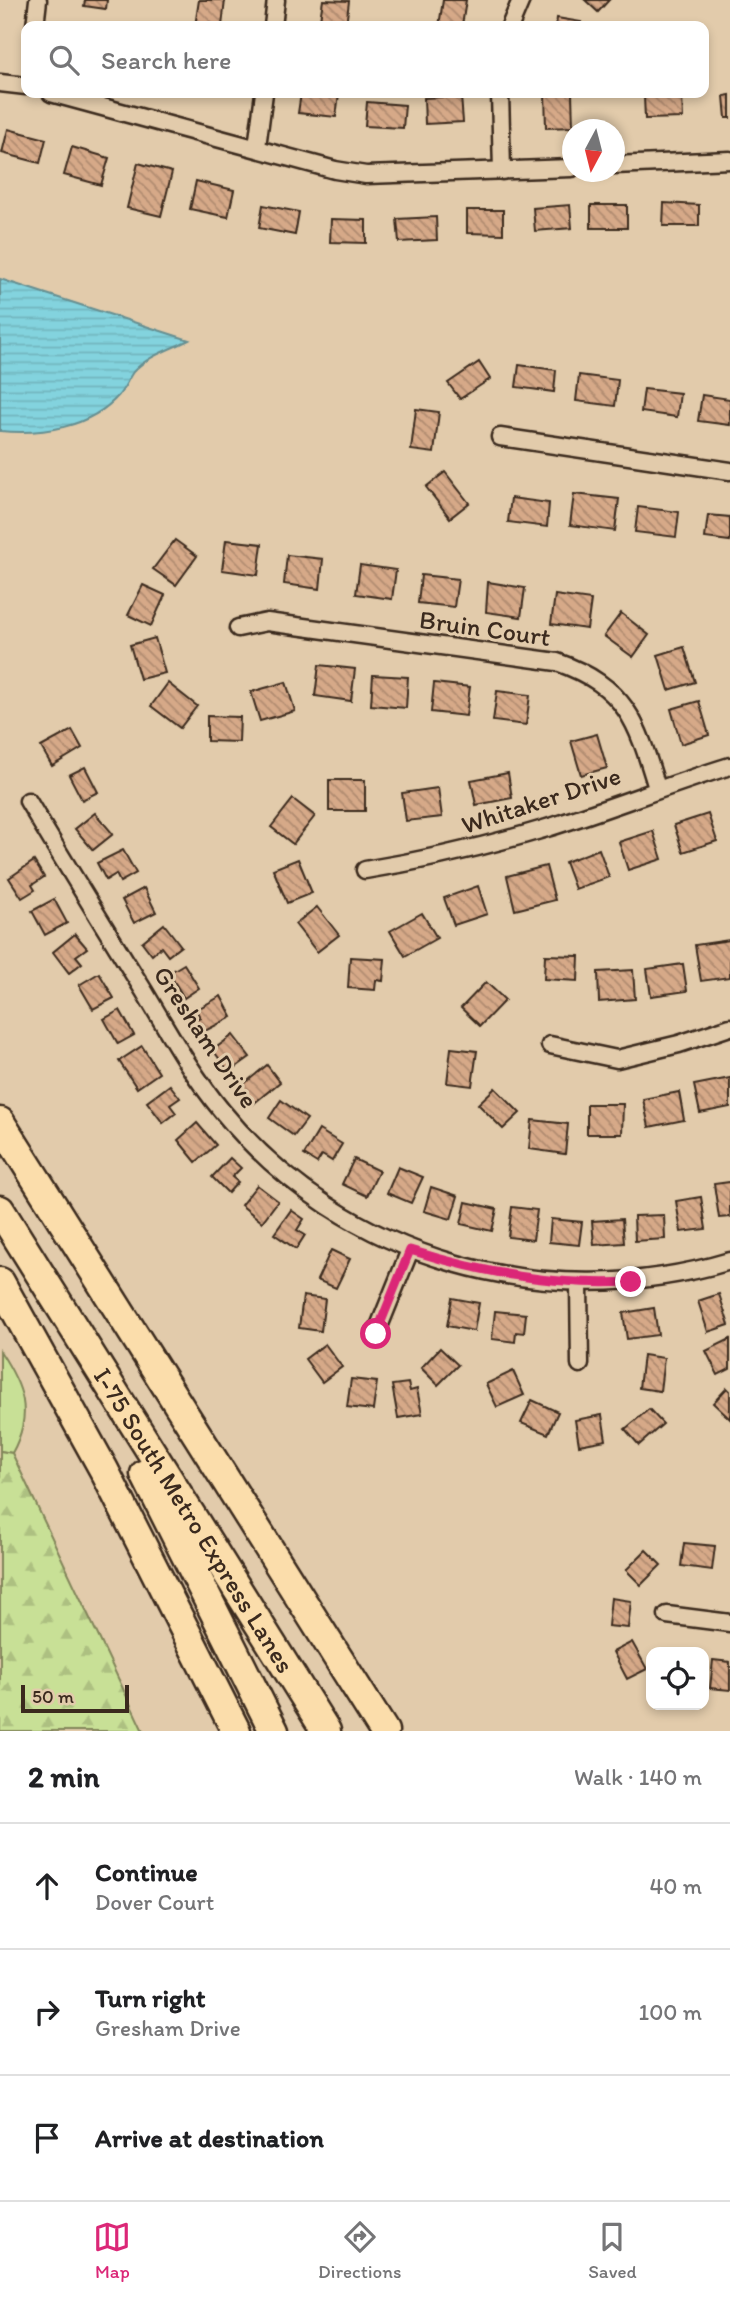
<!DOCTYPE html>
<meta charset="utf-8">
<style>
body{margin:0;font-family:Itim,sans-serif;background:#f2f2f2;color:#202124}
.controls{position:absolute;right:21px;bottom:21px;display:grid;overflow:hidden;border-radius:14px;box-shadow:0 4px 10px #0003}
.controls button{width:63px;height:63px;display:grid;place-items:center;padding:0;border:0;border-bottom:2px solid #e0e0e0;background:#fff;color:#202124;font:35px sans-serif}
.compass{position:absolute;left:562px;top:119px;width:63px;height:63px;border-radius:50%;background:#fff;box-shadow:0 4px 10px #0003;rotate:187deg}
.scale{position:absolute;left:21px;bottom:18px;width:108px;box-sizing:border-box;padding-left:7px;border:4px solid #3b2a1e;border-top:0;font-size:19px;line-height:24px;white-space:nowrap;color:#3b2a1e;-webkit-text-stroke:5px #e2cbab;paint-order:stroke}
.stop{position:absolute;width:21px;height:21px;margin:-16px;border:5px solid #db2777;border-radius:50%;background:#fff}
.stop.end{background:#db2777;border-color:#fff;box-shadow:0 2px 7px #0008}
.list{margin:0;padding:0;list-style:none}
h2{display:flex;justify-content:space-between;align-items:center;height:91px;margin:0;padding:0 28px;font-size:30px}
h2 small{font-size:23px;font-weight:400;color:#757577}
.list li{display:grid;grid-template-columns:46px 1fr auto;gap:21px;align-items:center;box-sizing:border-box;height:126px;padding:0 28px;border-top:2px solid #e0e0e0}
.list b{display:block;font-size:26px;white-space:nowrap}
.list p{margin:0;font-size:23px;white-space:nowrap;color:#757577}
.list em{font-size:23px;font-style:normal;color:#757577}
.icon{flex:none;width:38px;height:38px;fill:none;stroke:currentColor;stroke-width:2;stroke-linecap:round;stroke-linejoin:round}
.map{position:relative;flex:none;width:730px;height:1731px;overflow:hidden}
.search{position:absolute;background:#fff;box-shadow:0 4px 10px #0003;left:21px;right:21px;top:21px;height:77px;display:flex;align-items:center;gap:18px;box-sizing:border-box;padding:0 24px;border-radius:14px;color:#757577;font-size:26px}
.sheet{height:469px;background:#fff}
nav{display:flex;justify-content:space-around;align-items:center;box-sizing:border-box;height:98px;border-top:2px solid #e0e0e0;background:#fff;font-size:19px;color:#757577}
nav a{display:grid;justify-items:center;gap:4px}
nav .on{color:#db2777}
.map>svg:first-child{display:block}
.grass{fill:#c8e096;stroke:#82855a;stroke-width:2}
.forest{fill:url(#forest-firs);stroke:#82855a;stroke-width:2}
.water{fill:url(#water-rules);stroke:#668f91;stroke-width:2}
.building{fill:url(#building-back-hatch);stroke:#3b2a1e;stroke-width:2}
.lines{fill:none;stroke-linecap:round;stroke-linejoin:round}
.minor-casing{stroke:#3b2a1e;stroke-width:21}
.motorway-casing{stroke:#3b2a1e;stroke-width:33}
.minor{stroke:#e2cbab;stroke-width:16}
.motorway{stroke:#fbddab;stroke-width:28}
.route{stroke:#db2777;stroke-width:9}
.labels{text-anchor:middle;stroke-width:6;stroke-linejoin:round;paint-order:stroke}
.street-label{font-size:26px;fill:#3b2a1e;stroke:#e2cbab}
</style>
<div class="map">
<svg width="730" height="1731" viewBox="0 0 730 1731">
<defs>
<pattern id="forest-firs" width="22" height="20" patternUnits="userSpaceOnUse" patternTransform="scale(1.75)"><rect width="22" height="20" fill="#c8e096"/><path d="M5 1l3.5 6h-7zM16 11l3.5 6h-7z" fill="#adc081"/></pattern>
<pattern id="water-rules" width="6" height="5" patternUnits="userSpaceOnUse" patternTransform="scale(1.75)"><rect width="6" height="5" fill="#83d3de"/><path d="M0 2.5h6" fill="none" stroke="#72b5be"/></pattern>
<pattern id="building-back-hatch" width="6" height="6" patternUnits="userSpaceOnUse" patternTransform="scale(1.75)"><rect width="6" height="6" fill="#d6a988"/><path d="M-1 5l2 2M0 0l6 6M5-1l2 2" fill="none" stroke="#af8a6f"/></pattern>
</defs>
<rect width="100%" height="100%" fill="#e2cbab"/>
<filter id="ink" filterUnits="userSpaceOnUse"><feTurbulence type="fractalNoise" baseFrequency=".0143" numOctaves="2"/><feDisplacementMap in="SourceGraphic" scale="14" xChannelSelector="R" yChannelSelector="G"/><feConvolveMatrix kernelMatrix="1 2 1 2 8 2 1 2 1" color-interpolation-filters="sRGB"/></filter>
<g filter="url(#ink)">
<path class="grass" d="M0 1351C23 1386 34 1413 12 1453L0 1451Z"/>
<path class="forest" d="M0 1451 12 1453 143 1731H0Z"/>
<path class="water" d="M0 279 189 340C171 349 147 356 133 372 128 379 125 388 119 395 90 428 41 435 0 431Z"/>
<g class="building">
<path d="M85 0H107L106 9 84 6Z"/>
<path d="M199 0H225L222 26H195Z"/>
<path d="M323 0 349 1 346 26H319Z"/>
<path d="M443 0H466L462 26H439Z"/>
<path d="M585 0H609L598 12Z"/>
<path d="M557 18 581 22 580 26H556Z"/>
<path d="M301 93 339 94 336 117 298 113Z"/>
<path d="M545 93H572L573 127 546 128Z"/>
<path d="M682 95 683 118 645 119 644 96Z"/>
<path d="M730 95V118H726L724 96Z"/>
<path d="M461 96 463 122 425 124 424 98Z"/>
<path d="M367 102 405 105 403 128 365 126Z"/>
<path d="M8 129 46 139 40 163 2 153Z"/>
<path d="M72 147 109 158 101 185 64 175Z"/>
<path d="M138 163 172 172 161 216 127 208Z"/>
<path d="M196 181 234 190 228 217 190 209Z"/>
<path d="M664 203 699 205V226H663Z"/>
<path d="M263 205 299 212 295 235 259 228Z"/>
<path d="M570 205 572 228 535 231 533 208Z"/>
<rect x="591" y="205" width="36" height="23"/>
<path d="M467 210H503V234L467 233Z"/>
<path d="M436 217 437 240 399 242 397 219Z"/>
<path d="M331 219 366 220V243L330 242Z"/>
<path d="M479 362 490 379 460 399 448 383Z"/>
<path d="M519 365 556 370 554 392 516 387Z"/>
<path d="M579 375 618 380 615 406 576 401Z"/>
<path d="M644 389 680 393 677 417 641 412Z"/>
<path d="M702 395 730 399V425L698 421Z"/>
<path d="M416 409 439 412 434 453 411 450Z"/>
<path d="M445 472 469 503 450 518 426 487Z"/>
<path d="M574 494 619 499 615 531 570 525Z"/>
<path d="M511 498 549 503 547 527 508 522Z"/>
<path d="M638 507 679 512 676 537 635 532Z"/>
<path d="M708 515 730 517V541L705 538Z"/>
<path d="M175 540 197 556 176 585 153 569Z"/>
<path d="M226 540 262 544 258 575 222 570Z"/>
<path d="M287 555 323 559 320 589 284 584Z"/>
<path d="M360 565 396 570 392 599 356 594Z"/>
<path d="M421 575 458 579 454 607 418 603Z"/>
<path d="M488 582 525 588 521 617 486 612Z"/>
<path d="M143 585 165 595 151 626 128 615Z"/>
<path d="M555 595 591 600 587 629 551 624Z"/>
<path d="M621 613 649 635 633 657 604 636Z"/>
<path d="M155 638 165 673 140 679 130 645Z"/>
<path d="M684 647 695 682 669 690 658 655Z"/>
<path d="M319 665 355 669 351 701 315 696Z"/>
<path d="M373 675 408 677 406 708 371 705Z"/>
<path d="M286 682 295 711 260 721 251 692Z"/>
<path d="M168 683 197 706 180 728 151 706Z"/>
<path d="M434 683 470 687 466 716 431 712Z"/>
<path d="M497 691 530 695 526 725 493 721Z"/>
<path d="M699 701 709 735 681 744 671 709Z"/>
<path d="M207 716 240 717 239 742 207 741Z"/>
<path d="M72 730 82 748 52 766 41 747Z"/>
<path d="M597 734 607 768 581 775 571 741Z"/>
<path d="M85 767 98 792 82 800 69 775Z"/>
<path d="M508 773 512 798 476 805 471 780Z"/>
<rect x="329" y="780" width="36" height="31"/>
<path d="M438 788 442 817 406 821 402 793Z"/>
<path d="M293 799 315 816 293 844 271 827Z"/>
<path d="M95 813 113 834 93 850 75 829Z"/>
<path d="M708 814 717 841 683 852 674 825Z"/>
<path d="M653 831 662 859 628 870 619 842Z"/>
<path d="M599 849 609 877 575 889 565 862Z"/>
<path d="M123 850 136 873 120 882 116 874 106 880 97 863Z"/>
<path d="M298 859 312 893 287 903 273 869Z"/>
<path d="M34 861 44 877 32 885 35 890 22 898 9 878Z"/>
<path d="M546 866 555 900 515 910 507 876Z"/>
<path d="M478 886 487 914 454 925 444 898Z"/>
<path d="M144 888 156 912 134 923 122 900Z"/>
<path d="M54 899 67 923 45 935 32 911Z"/>
<path d="M317 907 339 935 317 952 295 924Z"/>
<path d="M422 913 437 938 405 956 390 931Z"/>
<path d="M164 924 181 946 168 956 161 947 152 955 142 942Z"/>
<path d="M75 934 87 948 76 956 82 963 69 973 53 952Z"/>
<path d="M730 940V977L701 981 695 945Z"/>
<path d="M545 955 579 956 578 981 544 979Z"/>
<path d="M350 957 385 959 383 981 376 980 375 990 348 988Z"/>
<path d="M184 964 199 988 184 998 169 973Z"/>
<path d="M683 964 687 991 651 996 647 969Z"/>
<path d="M633 970 635 999 599 1002 598 972Z"/>
<path d="M99 973 114 998 93 1009 79 985Z"/>
<path d="M486 982 505 1000 480 1026 461 1008Z"/>
<path d="M221 996 232 1017 201 1033 194 1020 200 1017 196 1010Z"/>
<path d="M120 1010 134 1035 118 1044 104 1019Z"/>
<path d="M233 1035 250 1057 229 1072 213 1050Z"/>
<path d="M142 1046 159 1073 137 1088 119 1061Z"/>
<path d="M451 1048 477 1051 472 1086 447 1083Z"/>
<path d="M267 1065 280 1082 253 1104 239 1088Z"/>
<path d="M730 1078V1107L700 1113 694 1085Z"/>
<path d="M170 1085 180 1098 170 1105 176 1113 163 1123 147 1102Z"/>
<path d="M495 1088 520 1113 503 1129 478 1104Z"/>
<path d="M679 1092 684 1120 649 1127 643 1099Z"/>
<path d="M281 1100 307 1119 294 1136 269 1118Z"/>
<path d="M587 1104H623L622 1134H587Z"/>
<path d="M532 1120 568 1124 565 1154 529 1149Z"/>
<path d="M197 1123 216 1145 196 1162 178 1140Z"/>
<path d="M319 1130 342 1144 332 1161 322 1155 317 1163 304 1155Z"/>
<path d="M230 1158 241 1168 232 1177 238 1182 228 1193 212 1177Z"/>
<path d="M354 1159 379 1171 367 1196 342 1184Z"/>
<path d="M398 1167 423 1177 411 1203 387 1193Z"/>
<path d="M730 1182V1217L719 1218 714 1184Z"/>
<path d="M257 1185 278 1201 262 1222 241 1205Z"/>
<path d="M431 1187 458 1196 451 1219 424 1211Z"/>
<path d="M701 1197 706 1229 681 1232 676 1201Z"/>
<path d="M466 1202 497 1209 492 1231 461 1224Z"/>
<path d="M512 1207 537 1210 533 1240 508 1237Z"/>
<path d="M291 1210 304 1219 297 1230 305 1235 296 1249 274 1234Z"/>
<path d="M664 1215 665 1239 635 1241 634 1216Z"/>
<path d="M551 1219 582 1222 579 1245 549 1242Z"/>
<path d="M622 1219 624 1243 594 1245 592 1221Z"/>
<path d="M331 1250 350 1259 336 1288 317 1280Z"/>
<path d="M719 1294 729 1325 708 1332 698 1301Z"/>
<path d="M303 1296 325 1299 321 1331 299 1328Z"/>
<path d="M452 1298 479 1303 474 1331 447 1326Z"/>
<path d="M654 1308 658 1335 627 1339 623 1313Z"/>
<path d="M495 1311 526 1314 524 1333 516 1332 515 1342 492 1339Z"/>
<path d="M730 1339V1369L718 1375 706 1351Z"/>
<path d="M325 1344 342 1367 322 1382 305 1359Z"/>
<path d="M440 1348 458 1365 438 1385 421 1368Z"/>
<path d="M643 1355 664 1358 660 1391 639 1388Z"/>
<path d="M513 1371 524 1395 497 1407 486 1384Z"/>
<path d="M351 1379 377 1382 373 1410 347 1407Z"/>
<path d="M408 1383 410 1391 417 1389 422 1414 398 1418 392 1385Z"/>
<path d="M727 1388 730 1391V1419L713 1403Z"/>
<path d="M532 1400 558 1412 548 1434 521 1423Z"/>
<path d="M649 1409 663 1424 639 1445 625 1429Z"/>
<path d="M602 1415 606 1440 579 1445 575 1420Z"/>
<path d="M684 1543 715 1546 712 1570 681 1566Z"/>
<path d="M646 1550 661 1565 641 1585 626 1570Z"/>
<path d="M611 1598 631 1601 628 1628 608 1626Z"/>
<path d="M632 1642 647 1669 627 1679 613 1652Z"/>
<path d="M713 1660 730 1662V1690L710 1688Z"/>
</g>
<g class="lines">
<g class="minor-casing">
<g id="minor">
<path d="M35 26 38 0"/>
<path d="M273 26 276 0"/>
<path d="M510 26 521 0"/>
<path d="M0 83 26 86"/>
<path d="M51 93 335 170 366 175 572 168"/>
<path d="M500 93 502 171"/>
<path d="M257 147 264 93"/>
<path d="M614 165 730 160"/>
<path d="M500 437 730 471"/>
<path d="M238 628 267 622 557 662C627 687 637 722 657 788"/>
<path d="M28 801C66 865 105 928 144 991 168 1031 192 1075 222 1111 345 1261 546 1316 730 1261"/>
<path d="M365 870C427 860 487 846 547 828 609 809 668 785 730 766"/>
<path d="M550 1045 617 1059 679 1044 730 1027"/>
<path d="M579 1284 580 1364"/>
<path d="M376 1334 410 1250"/>
<path d="M667 1615 730 1623"/>
</g>
</g>
<g class="motorway-casing">
<g id="motorway">
<path d="M0 1122 384 1731"/>
<path id="s1" d="M0 1210 326 1731"/>
<path d="M0 1282 104 1470 236 1731"/>
<path d="M145 1474 274 1731"/>
</g>
</g>
<use href="#minor" class="minor"/>
<use href="#motorway" class="motorway"/>
</g>
</g>
<g class="lines" filter="url(#ink)">
<path class="route" d="M376 1334 410 1250C484 1273 554 1286 631 1282"/>
</g>
<g class="labels">
<g class="street-label">
<text transform="translate(485 628) rotate(8)" y="9">Bruin Court</text>
<text transform="translate(541 800) rotate(-18)" y="9">Whitaker Drive</text>
<text transform="translate(206 1037) rotate(56)" y="9">Gresham Drive</text>
<text dy="9" stroke="none"><textPath href="#s1" startOffset="366">I-75 South Metro Express Lanes</textPath></text>
</g>
</g>
</svg>
<div class="controls">
<button><svg class="icon" aria-label="locate" viewBox="0 0 24 24"><circle cx="12" cy="12" r="6"/><path d="M12 2v4M12 18v4M2 12h4M18 12h4"/></svg></button>
</div>
<svg class="compass" viewBox="-18 -18 36 36"><path d="M0-13l5 13h-10z" fill="#e53935"/><path d="M0 13l5-13h-10z" fill="#757577"/></svg>
<div class="scale">50 m</div>
<div class="stop" style="left:376px;top:1334px"></div>
<div class="stop end" style="left:631px;top:1282px"></div>
<div class="search"><svg class="icon" aria-label="search" viewBox="0 0 24 24"><circle cx="10" cy="10" r="6"/><path d="M15 15l6 6"/></svg>Search here</div>
</div>
<section class="sheet">
<h2>2 min<small>Walk · 140 m</small></h2>
<ul class="list">
<li><svg class="icon" aria-label="ahead" viewBox="0 0 24 24"><path d="M12 20V5M6 11l6-6 6 6"/></svg><div><b>Continue</b><p>Dover Court</p></div><em>40 m</em></li>
<li><svg class="icon" aria-label="right" viewBox="0 0 24 24"><path d="M7 20v-9h11M14 6l5 5-5 5"/></svg><div><b>Turn right</b><p>Gresham Drive</p></div><em>100 m</em></li>
<li><svg class="icon" aria-label="arrive" viewBox="0 0 24 24"><path d="M6 21V4h12l-3 4 3 4H6"/></svg><div><b>Arrive at destination</b></div></li>
</ul>
</section>
<nav>
<a class="on"><svg class="icon" aria-label="map" viewBox="0 0 24 24"><path d="M3 6l6-2 6 2 6-2v14l-6 2-6-2-6 2zM9 4v14M15 6v14"/></svg>Map</a>
<a><svg class="icon" aria-label="directions" viewBox="0 0 24 24"><path d="M12 3l9 9-9 9-9-9zM9 14v-3h6M13 9l2 2-2 2"/></svg>Directions</a>
<a><svg class="icon" aria-label="saved" viewBox="0 0 24 24"><path d="M7 4h10v16l-5-4-5 4z"/></svg>Saved</a>
</nav>
